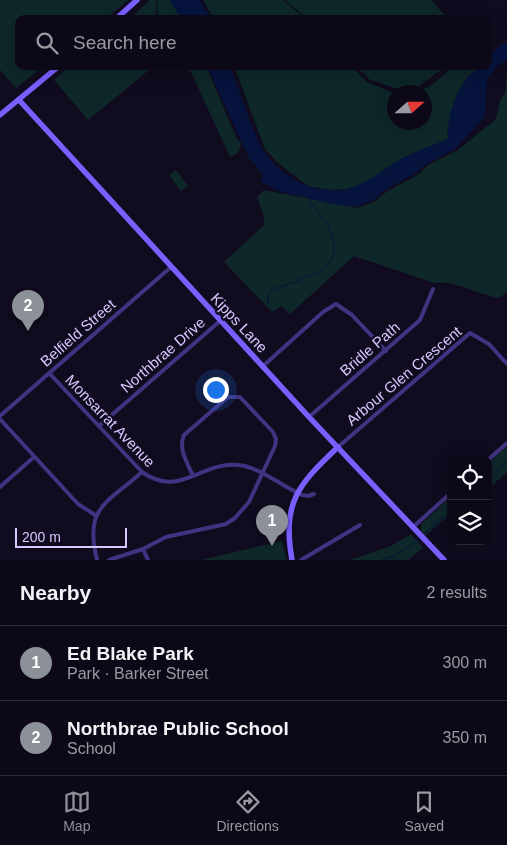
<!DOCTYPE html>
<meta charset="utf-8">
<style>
body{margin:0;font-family:Helvetica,sans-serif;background:#1b1624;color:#f1f3f6}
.controls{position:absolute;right:15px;bottom:15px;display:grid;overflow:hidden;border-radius:10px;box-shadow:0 5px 20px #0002}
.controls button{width:45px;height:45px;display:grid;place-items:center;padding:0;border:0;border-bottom:1px solid #2d2936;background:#0d0817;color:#f1f3f6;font:25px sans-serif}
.compass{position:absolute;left:387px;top:85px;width:45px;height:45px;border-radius:50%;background:#0d0817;box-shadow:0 5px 20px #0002;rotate:69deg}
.scale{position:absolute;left:15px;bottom:12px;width:112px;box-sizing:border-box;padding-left:5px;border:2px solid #d6c9ff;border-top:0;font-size:14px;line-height:18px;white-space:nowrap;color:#d6c9ff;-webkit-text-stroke:4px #110b1f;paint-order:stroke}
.you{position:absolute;left:215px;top:389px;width:18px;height:18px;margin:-12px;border:4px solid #fff;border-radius:50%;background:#1a73e8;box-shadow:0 0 0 8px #1a73e833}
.badge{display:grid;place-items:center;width:32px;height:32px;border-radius:50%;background:#8c9099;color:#fff;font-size:16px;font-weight:700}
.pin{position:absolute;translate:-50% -41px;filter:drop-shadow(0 1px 2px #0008)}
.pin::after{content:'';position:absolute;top:26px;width:18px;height:15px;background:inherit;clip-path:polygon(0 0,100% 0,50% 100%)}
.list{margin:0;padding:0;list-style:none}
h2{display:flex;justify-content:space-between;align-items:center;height:65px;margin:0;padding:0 20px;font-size:21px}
h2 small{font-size:16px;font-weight:400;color:#9a9aa1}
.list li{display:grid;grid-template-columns:32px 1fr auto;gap:15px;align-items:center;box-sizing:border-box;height:75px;padding:0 20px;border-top:1px solid #2d2936}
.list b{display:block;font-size:19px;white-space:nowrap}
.list p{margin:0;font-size:16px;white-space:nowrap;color:#9a9aa1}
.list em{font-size:16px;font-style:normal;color:#9a9aa1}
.icon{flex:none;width:28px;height:28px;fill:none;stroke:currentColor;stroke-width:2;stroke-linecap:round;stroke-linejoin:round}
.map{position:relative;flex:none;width:507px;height:560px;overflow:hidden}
.search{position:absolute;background:#0d0817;box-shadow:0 5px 20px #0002;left:15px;right:15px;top:15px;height:55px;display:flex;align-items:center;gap:12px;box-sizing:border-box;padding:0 18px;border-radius:10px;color:#9a9aa1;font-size:19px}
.sheet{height:215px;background:#0d0817}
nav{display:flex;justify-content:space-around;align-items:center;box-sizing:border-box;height:70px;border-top:1px solid #2d2936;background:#0d0817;font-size:14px;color:#9a9aa1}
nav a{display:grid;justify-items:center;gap:2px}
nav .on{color:#8c9099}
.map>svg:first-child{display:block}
.green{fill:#0e2729}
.water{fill:#06133d}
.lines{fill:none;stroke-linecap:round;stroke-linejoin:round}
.stream{stroke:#06133d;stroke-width:1}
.street{stroke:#403381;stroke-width:4}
.secondary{stroke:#7860ff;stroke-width:5.5}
.labels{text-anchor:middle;stroke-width:4.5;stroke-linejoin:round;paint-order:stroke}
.street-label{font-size:15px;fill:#d6c9ff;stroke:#110b1f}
</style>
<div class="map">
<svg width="507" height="560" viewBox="0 0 507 560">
<rect width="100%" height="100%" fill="#110b1f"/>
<g class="green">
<path d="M0 0H128L106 19H19V66H44L16 88 0 70Z"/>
<path d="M150 0H156V19H129Z"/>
<path d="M157 0H171L183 19H158Z"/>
<path d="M203 0H283L306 19H214Z"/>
<path d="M285 0H431L448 19H308Z"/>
<path d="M70 66H154L88 120 54 80Z"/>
<path d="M183 66H206L236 137 241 144 238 153 230 157 191 72Z"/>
<path d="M234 66H351L367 82 394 93V122H424V92H419L433 84 454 66H486L468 76 456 97 447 133 451 139 375 179 351 189 330 190 308 186 278 163 265 149Z"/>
<path d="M356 66H446L411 92H407L370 80Z"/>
<path d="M507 72V241H505H507V292L499 298C477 295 456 280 434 283L354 256 290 314 281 306 272 312 224 262 264 225V217L257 197 264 190 357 208 376 201 386 192 419 174 428 165 458 150 496 119 500 100 505 93Z"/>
<path d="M176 170 188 186 181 191 169 175Z"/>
<path d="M507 446V472L488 489V463Z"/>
<path d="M451 497V513L425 536 421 531V524Z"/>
<path d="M411 534 423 548 408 560H350L391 546Z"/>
<path d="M282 541 287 560H201Z"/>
</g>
<g class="water">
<path d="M170 0H200L211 19H181Z"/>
<path d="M507 42V59L496 67 487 80 485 117 455 149 425 165 416 173 383 191 373 200 355 207 333 204 281 192 260 181 263 175 249 158 207 66H230C240 91 250 126 262 148 278 176 318 198 350 188 369 183 382 170 399 160 414 151 432 146 448 139 446 117 461 67 488 66 488 55 497 46 507 42Z"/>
</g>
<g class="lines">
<g class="stream">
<path d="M268 304V294L271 290C295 281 346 271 332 238 330 233 329 227 327 223 320 213 315 210 309 198"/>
<path d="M488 478 507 461"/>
<path d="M423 535 451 511"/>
<path d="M381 560 395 556 420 538"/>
</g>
<g class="street">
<path d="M262 367 323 312 336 304 352 315 386 351"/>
<path d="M49 373 142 472C180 499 201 461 238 465 260 467 281 486 302 495L308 496 314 494"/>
<path d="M0 416 171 267"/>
<path d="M309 417 420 320 433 289"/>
<path d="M0 419 78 504 95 515"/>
<path d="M99 426 220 321"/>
<path d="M338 447 470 333 489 344 507 364"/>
<path d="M488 460 507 443"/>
<path d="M0 487 34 457"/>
<path d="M413 527 451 493"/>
<path d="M143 549 148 560"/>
<path d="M97 560C84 507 106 504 142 472"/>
<path d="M109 560 143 549 166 537 226 524 235 518 249 502 275 446 276 439 273 432 240 397H228L184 435C178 449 187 462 193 476"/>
<path d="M301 560 360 525"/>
</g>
<g class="secondary">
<path d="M116 19 137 0"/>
<path d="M19 100 309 417 444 560"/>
<path d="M0 115 59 66"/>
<path d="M292 560C282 502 298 485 338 447"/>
</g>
</g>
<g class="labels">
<g class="street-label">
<text transform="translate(239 323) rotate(47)" y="5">Kipps Lane</text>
<text transform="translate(78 333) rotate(-41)" y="5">Belfield Street</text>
<text transform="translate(370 349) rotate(-41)" y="5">Bridle Path</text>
<text transform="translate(163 355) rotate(-41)" y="5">Northbrae Drive</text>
<text transform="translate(404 376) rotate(-40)" y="5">Arbour Glen Crescent</text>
<text transform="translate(110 421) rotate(46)" y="5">Monsarrat Avenue</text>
</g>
</g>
</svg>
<div class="controls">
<button><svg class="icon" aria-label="locate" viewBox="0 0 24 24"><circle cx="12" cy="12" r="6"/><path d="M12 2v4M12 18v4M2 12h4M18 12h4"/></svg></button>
<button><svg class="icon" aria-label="layers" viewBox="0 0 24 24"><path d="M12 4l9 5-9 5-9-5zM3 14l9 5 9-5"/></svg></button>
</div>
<svg class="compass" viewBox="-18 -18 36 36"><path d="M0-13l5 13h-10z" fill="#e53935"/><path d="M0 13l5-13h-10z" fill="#9a9aa1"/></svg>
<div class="scale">200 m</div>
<div class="you"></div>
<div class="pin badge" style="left:272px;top:546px">1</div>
<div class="pin badge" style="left:28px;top:331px">2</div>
<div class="search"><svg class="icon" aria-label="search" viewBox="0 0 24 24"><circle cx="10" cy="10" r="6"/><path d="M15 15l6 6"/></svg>Search here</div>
</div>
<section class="sheet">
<h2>Nearby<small>2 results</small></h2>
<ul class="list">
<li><span class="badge">1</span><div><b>Ed Blake Park</b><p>Park · Barker Street</p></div><em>300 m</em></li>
<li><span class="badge">2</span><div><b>Northbrae Public School</b><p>School</p></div><em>350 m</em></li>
</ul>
</section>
<nav>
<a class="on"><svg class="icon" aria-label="map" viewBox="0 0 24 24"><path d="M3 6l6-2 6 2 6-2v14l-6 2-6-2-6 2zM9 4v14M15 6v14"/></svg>Map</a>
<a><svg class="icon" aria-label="directions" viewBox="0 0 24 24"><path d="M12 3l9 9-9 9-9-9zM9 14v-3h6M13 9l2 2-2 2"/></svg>Directions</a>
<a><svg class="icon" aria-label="saved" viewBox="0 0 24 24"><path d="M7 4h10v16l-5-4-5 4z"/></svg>Saved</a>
</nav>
